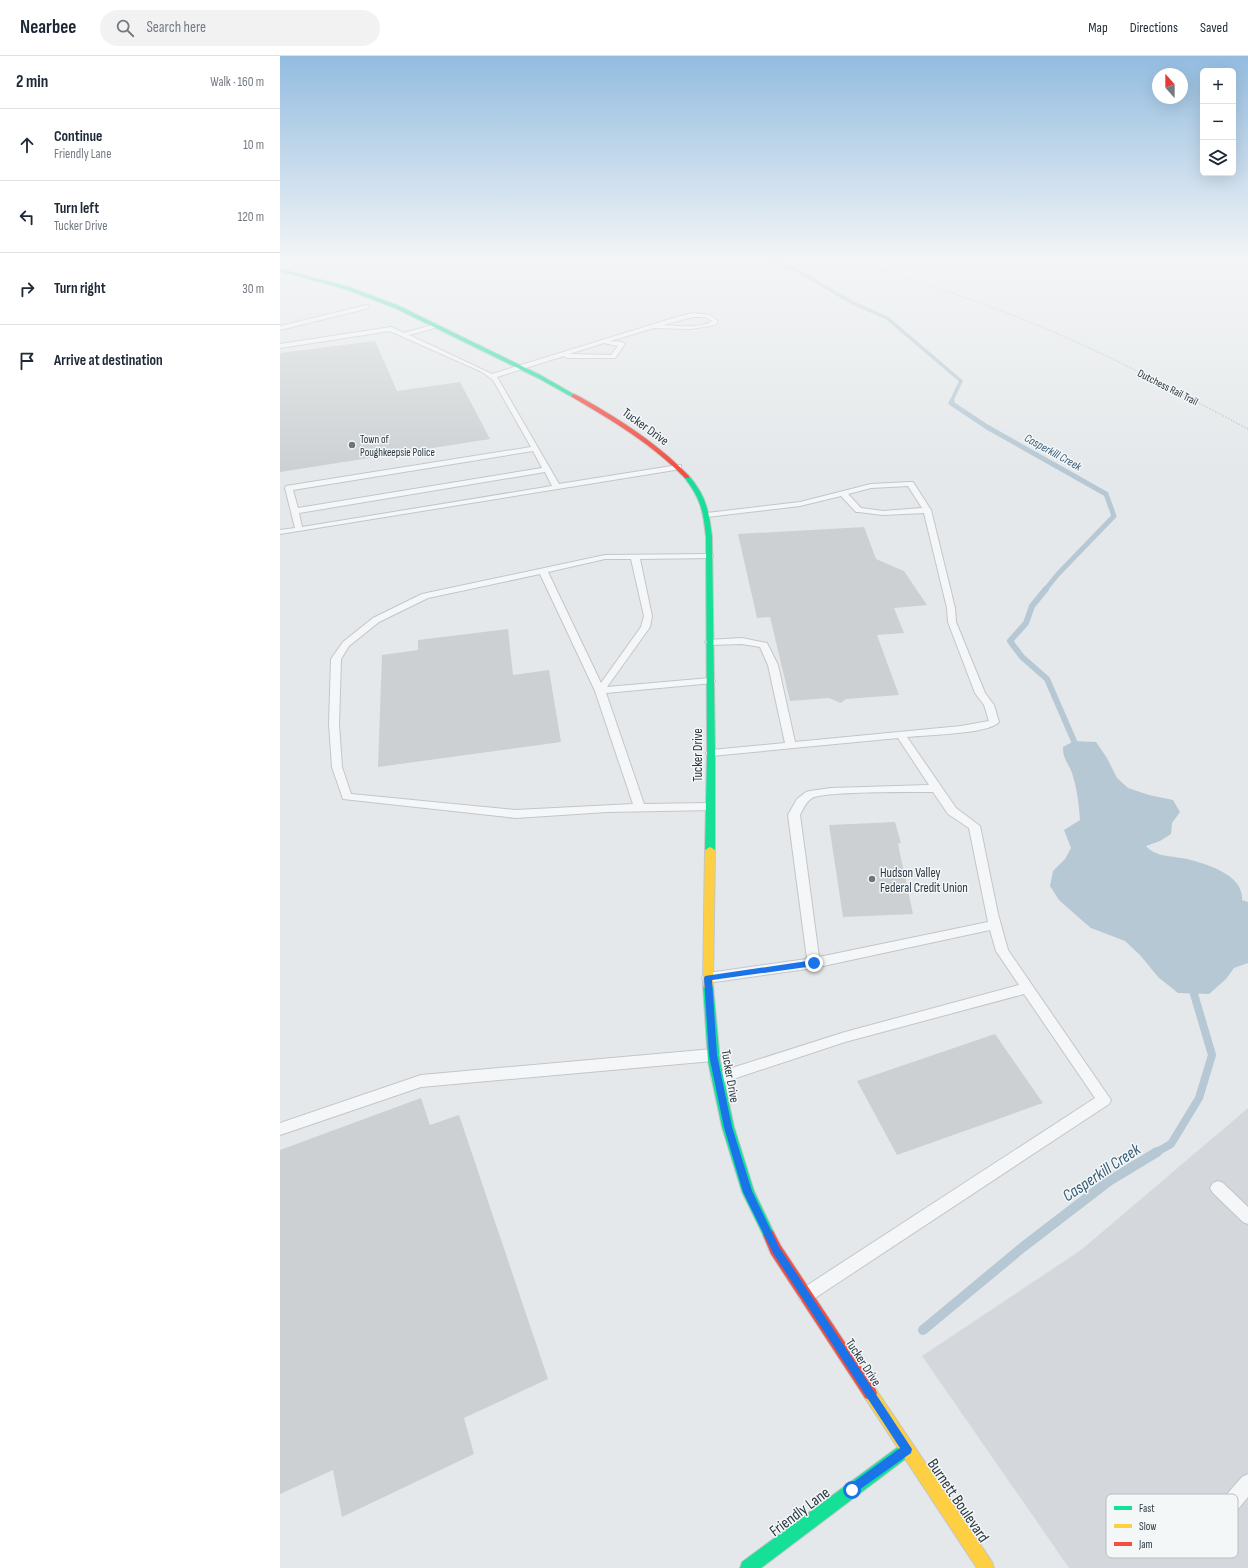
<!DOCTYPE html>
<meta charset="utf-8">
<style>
body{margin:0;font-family:"Sofia Sans Condensed",sans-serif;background:#f2f2f3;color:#1f2937}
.controls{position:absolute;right:12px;top:12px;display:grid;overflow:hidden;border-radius:6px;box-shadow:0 4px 16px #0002}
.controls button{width:36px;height:36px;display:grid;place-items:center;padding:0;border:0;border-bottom:1px solid #e0e1e3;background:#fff;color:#1f2937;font:20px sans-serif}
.compass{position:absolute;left:872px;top:12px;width:36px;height:36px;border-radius:50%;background:#fff;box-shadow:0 4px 16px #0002;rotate:339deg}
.stop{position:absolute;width:12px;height:12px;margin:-9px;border:3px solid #1a73e8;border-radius:50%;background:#fff}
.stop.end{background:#1a73e8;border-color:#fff;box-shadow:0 1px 4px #0008}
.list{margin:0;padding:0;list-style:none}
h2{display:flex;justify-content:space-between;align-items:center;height:52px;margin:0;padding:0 16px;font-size:17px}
h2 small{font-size:13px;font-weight:400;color:#747a83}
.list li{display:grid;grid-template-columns:26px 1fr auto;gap:12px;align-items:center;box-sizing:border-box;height:72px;padding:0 16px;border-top:1px solid #e0e1e3}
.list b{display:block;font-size:15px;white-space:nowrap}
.list p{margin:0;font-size:13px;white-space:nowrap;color:#747a83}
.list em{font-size:13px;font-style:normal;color:#747a83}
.icon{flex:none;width:22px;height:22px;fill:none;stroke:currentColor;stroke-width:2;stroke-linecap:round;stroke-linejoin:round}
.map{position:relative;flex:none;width:968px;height:1512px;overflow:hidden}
header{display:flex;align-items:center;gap:24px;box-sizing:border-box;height:56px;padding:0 20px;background:#fff;border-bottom:1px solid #e0e1e3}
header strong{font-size:19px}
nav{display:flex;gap:22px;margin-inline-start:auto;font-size:14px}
.search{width:280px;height:36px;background:#f2f2f3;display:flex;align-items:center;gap:10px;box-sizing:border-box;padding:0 14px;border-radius:22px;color:#747a83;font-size:15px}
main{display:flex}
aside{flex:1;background:#fff}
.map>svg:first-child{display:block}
.built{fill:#d4d8dd}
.water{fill:#b5c8d3}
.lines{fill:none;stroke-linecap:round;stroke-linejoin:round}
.stream-far4{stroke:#b5c8d3;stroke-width:3.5}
.stream-far3{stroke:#b5c8d3;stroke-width:5}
.stream-far2{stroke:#b5c8d3;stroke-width:6}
.stream-far1{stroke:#b5c8d3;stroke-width:8}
.stream{stroke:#b5c8d3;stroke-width:10}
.building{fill:#cdd0d2}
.lane-casing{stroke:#c3c6c8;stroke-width:2}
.fast-casing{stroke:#c3c6c8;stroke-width:2}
.slow-casing{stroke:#c3c6c8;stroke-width:2}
.jam-casing{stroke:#c3c6c8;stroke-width:2}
.path{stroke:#c3c7c9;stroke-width:1.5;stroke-dasharray:1.5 1.5;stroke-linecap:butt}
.lane{fill:#f5f6f7;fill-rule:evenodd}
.fast{fill:#16e098;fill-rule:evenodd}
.slow{fill:#ffcf43;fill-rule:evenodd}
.jam{fill:#f24e42;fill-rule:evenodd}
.route{fill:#1a73e8}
.poi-dot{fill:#6d767d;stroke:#f4f7f8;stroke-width:1.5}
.labels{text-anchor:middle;stroke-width:3;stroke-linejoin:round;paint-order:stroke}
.far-street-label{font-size:11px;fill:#2c3843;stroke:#f4f7f8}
.far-poi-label{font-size:11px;fill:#2c3843;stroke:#f4f7f8;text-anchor:start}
.far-water-label{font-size:12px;font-style:italic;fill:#385d76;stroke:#f4f7f8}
.street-label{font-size:13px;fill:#2c3843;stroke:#f4f7f8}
.poi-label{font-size:13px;fill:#2c3843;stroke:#f4f7f8;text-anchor:start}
.near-street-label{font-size:16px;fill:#2c3843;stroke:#f4f7f8}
.near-water-label{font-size:17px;font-style:italic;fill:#385d76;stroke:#f4f7f8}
.key{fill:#f4f7f8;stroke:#b8bec2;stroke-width:1}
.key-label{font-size:11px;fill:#2c3843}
</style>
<header>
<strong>Nearbee</strong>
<div class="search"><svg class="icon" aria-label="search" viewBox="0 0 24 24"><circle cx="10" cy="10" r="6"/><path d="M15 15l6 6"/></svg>Search here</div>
<nav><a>Map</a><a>Directions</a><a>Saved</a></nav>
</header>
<main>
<aside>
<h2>2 min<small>Walk · 160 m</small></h2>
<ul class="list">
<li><svg class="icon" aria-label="ahead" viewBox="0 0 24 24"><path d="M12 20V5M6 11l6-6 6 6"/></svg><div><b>Continue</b><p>Friendly Lane</p></div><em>10 m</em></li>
<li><svg class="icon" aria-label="left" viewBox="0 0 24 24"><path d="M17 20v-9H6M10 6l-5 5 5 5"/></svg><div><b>Turn left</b><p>Tucker Drive</p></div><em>120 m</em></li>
<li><svg class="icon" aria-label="right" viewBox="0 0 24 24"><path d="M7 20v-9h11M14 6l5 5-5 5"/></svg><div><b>Turn right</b></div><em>30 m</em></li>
<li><svg class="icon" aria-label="arrive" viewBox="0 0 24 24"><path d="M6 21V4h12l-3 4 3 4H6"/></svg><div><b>Arrive at destination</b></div></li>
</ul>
</aside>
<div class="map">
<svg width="968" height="1512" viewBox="0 0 968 1512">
<rect width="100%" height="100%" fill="#e5e8ea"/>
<path class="built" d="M968 1052V1512H789L642 1300 801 1194Z"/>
<path class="water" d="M794 685 816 686 827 702 837 722 848 732 869 739 893 744 900 756 892 767 891 778 880 785 866 790C875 801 893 800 907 803 927 808 964 819 962 844L968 846V907L954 912 946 923 929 938 898 937 878 921 860 899 845 885 811 872 797 860 779 844 770 830 773 815 785 803 791 792 784 774 800 764C799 748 797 733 792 717 788 706 783 704 783 691Z"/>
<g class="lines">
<path class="stream-far4" d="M481 201 516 214 573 247 607 262 681 325 671 346"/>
<path class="stream-far3" d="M672 345 671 347 707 371 826 438 834 460 778 518 765 534"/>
<path class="stream-far2" d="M766 533 752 550 746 567 730 585 742 601 767 623 794 685"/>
<path class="stream-far1" d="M875 1097 891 1088 919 1042 932 999 914 938"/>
<path class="stream" d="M643 1274 743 1191 829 1125 877 1096"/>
</g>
<g class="building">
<path d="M95 285 117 335 180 326 210 383 0 416V297Z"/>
<path d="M584 471 596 503 624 515 647 549 614 552 624 577 597 579 619 639 566 643 561 647 549 642 510 645 490 561 477 562 458 478Z"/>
<path d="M228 573 233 619 269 614 281 686 98 711 102 599 138 594V584Z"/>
<path d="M615 766 621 787 618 788 633 858 563 861 549 769Z"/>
<path d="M715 978 763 1047 617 1099 577 1025Z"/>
<path d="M141 1042 150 1069 179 1059 268 1323 184 1362 194 1398 62 1461 53 1414 0 1438V1094Z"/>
</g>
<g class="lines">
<g class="lane-casing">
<g id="lane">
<path d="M87 249 89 250V252L0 274V270Z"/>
<path d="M413 257 430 259 438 265 435 269 411 273 374 272 330 285 342 286 345 288 335 302H287L284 300 217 321 279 428 398 409H401V413L0 478V474L15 472 5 432 6 430 251 391 213 324 202 316 110 275 0 292V288L111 271 124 277 156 268 158 269V271L129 279 212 318 397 261ZM413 261H426L432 265C422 273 396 270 383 269ZM324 287 338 290 331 299 289 298ZM253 395 262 412 18 452 13 434ZM265 416 272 430 22 471 19 457Z"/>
<path d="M630 426H633L651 454 675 552 676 566 705 637 714 649 719 666C709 678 645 679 627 681L676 752 700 770 718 858 728 894 831 1044 829 1048 532 1244 526 1247 520 1244 518 1239 520 1234 815 1042 744 938 565 986 438 1028 433 1026 431 1022 433 1018 565 976 739 929 716 895 710 874 534 912 428 927 423 925 422 922 423 919 428 917 527 903 508 759 517 743 526 736 530 735 551 732 649 729 618 682 431 700 427 699 426 697 427 695 431 694 505 687 488 609 480 591 462 588 430 589 425 586 427 584 462 582 487 587 498 609 515 686 681 670 709 665 704 649 695 637 668 566 667 552 644 457 603 459 579 456H576L561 440 520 450 427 461 423 459 427 457 520 446 591 428ZM628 430 642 452 603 455 581 452 568 438 591 432ZM653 736 668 758 689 772 708 866 539 901 520 759C523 753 526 746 532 742 544 735 634 736 653 736Z"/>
<path d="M429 498 433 500 432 502 360 503 372 560 370 571 327 631 430 622 433 623 435 625 433 627 326 637 364 748 430 747 434 748 435 751 434 754 327 756 236 762 63 743 52 711 49 668 51 603 63 586 93 562 142 538 325 499ZM325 503H351L364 560 361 571 321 627 268 516ZM260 518 315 635 353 748 236 754 71 738 62 711 59 668 61 603 69 590 99 566 148 542Z"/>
<path d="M433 993 438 995 440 999 438 1003 433 1005 141 1031 0 1079V1067L141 1019Z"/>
<path d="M938 1125 943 1127 968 1151V1168L963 1166 933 1137 930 1132 933 1127Z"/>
<path d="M968 1418V1441L925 1493 918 1495 911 1493 909 1486 911 1479 962 1421Z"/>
</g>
</g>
<g class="fast-casing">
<g id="fast">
<path d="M0 213 69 231 119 250 262 320 297 340 292 341 258 322 115 252 65 233 0 215Z"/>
<path d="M405 420H409C426 440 429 455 432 481L435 697V794L430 797 425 794 427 697 426 481C423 454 421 443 404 421Z"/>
<path d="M428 925 432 926 433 929 440 1005 454 1071 474 1135 495 1179 493 1183 489 1185 485 1183 462 1136 442 1071 428 1005 423 929 424 926Z"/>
<path d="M627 1386 632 1388 634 1393 632 1398 481 1512H460L462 1506 622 1388Z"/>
</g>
</g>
<g class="slow-casing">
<g id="slow">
<path d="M430 791 435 794 433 929 432 932 428 933 424 932 423 929 425 794Z"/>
<path d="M590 1330 595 1332 712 1506 714 1512H697L585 1342 583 1337 585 1332Z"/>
</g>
</g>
<g class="jam-casing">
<g id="jam">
<path d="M294 338C303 342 312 348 321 353 353 372 383 393 409 420V422H405C372 388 333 365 292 341V339Z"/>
<path d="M489 1173 493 1175 501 1190 595 1332 597 1337 595 1342 590 1344 585 1342 491 1198 483 1179 485 1175Z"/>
</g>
</g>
<path class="path" d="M558 201C633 223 707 247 778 278 843 306 906 340 968 373"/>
<use href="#lane" class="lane"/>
<use href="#fast" class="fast"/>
<use href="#slow" class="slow"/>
<use href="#jam" class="jam"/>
</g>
<linearGradient id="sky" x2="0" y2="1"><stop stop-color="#93bce0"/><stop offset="0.49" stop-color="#f3f5f6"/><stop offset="1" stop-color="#f3f5f6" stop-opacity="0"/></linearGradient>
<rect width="968" height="413" fill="url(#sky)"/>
<path class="route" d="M534 904 537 907 534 910 432 924 437 999 452 1071 472 1135 499 1191 632 1393 631 1397 572 1439 568 1438 567 1434 568 1430 620 1392 493 1197 463 1136 444 1071 429 999 424 922 425 920Z"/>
<g class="poi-dot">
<circle cx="72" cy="389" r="4"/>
<circle cx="592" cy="823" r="4"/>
</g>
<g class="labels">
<g class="far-street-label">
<text transform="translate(888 331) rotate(27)" y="4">Dutchess Rail Trail</text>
</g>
<g class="far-poi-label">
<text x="80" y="387">Town of<tspan x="80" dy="13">Poughkeepsie Police</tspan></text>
</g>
<g class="far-water-label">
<text transform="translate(773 396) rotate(29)" y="4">Casperkill Creek</text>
</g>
<g class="street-label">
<text transform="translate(366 370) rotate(36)" y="5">Tucker Drive</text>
<text transform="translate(417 699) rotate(-90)" y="5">Tucker Drive</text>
<text transform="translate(451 1020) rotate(80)" y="5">Tucker Drive</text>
<text transform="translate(584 1306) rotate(57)" y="5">Tucker Drive</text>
</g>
<g class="poi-label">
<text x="600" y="821">Hudson Valley<tspan x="600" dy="15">Federal Credit Union</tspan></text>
</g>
<g class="near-street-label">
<text transform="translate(679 1444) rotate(56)" y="6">Burnett Boulevard</text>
<text transform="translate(519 1455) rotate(-37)" y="6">Friendly Lane</text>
</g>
<g class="near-water-label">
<text transform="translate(821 1116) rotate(-34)" y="6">Casperkill Creek</text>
</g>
</g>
<rect x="826" y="1438" width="132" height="64" rx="6" class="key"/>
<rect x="834" y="1450" width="18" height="4" fill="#16e098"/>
<rect x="834" y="1468" width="18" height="4" fill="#ffcf43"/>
<rect x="834" y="1486" width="18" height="4" fill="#f24e42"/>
<g class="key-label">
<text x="859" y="1456">Fast</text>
<text x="859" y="1474">Slow</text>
<text x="859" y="1492">Jam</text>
</g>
</svg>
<div class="controls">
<button>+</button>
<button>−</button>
<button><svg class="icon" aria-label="layers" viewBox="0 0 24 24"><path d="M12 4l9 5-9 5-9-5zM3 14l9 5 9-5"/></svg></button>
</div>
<svg class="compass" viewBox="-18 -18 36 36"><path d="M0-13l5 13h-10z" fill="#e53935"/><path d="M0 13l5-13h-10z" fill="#747a83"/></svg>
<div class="stop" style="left:572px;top:1434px"></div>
<div class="stop end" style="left:534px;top:907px"></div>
</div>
</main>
